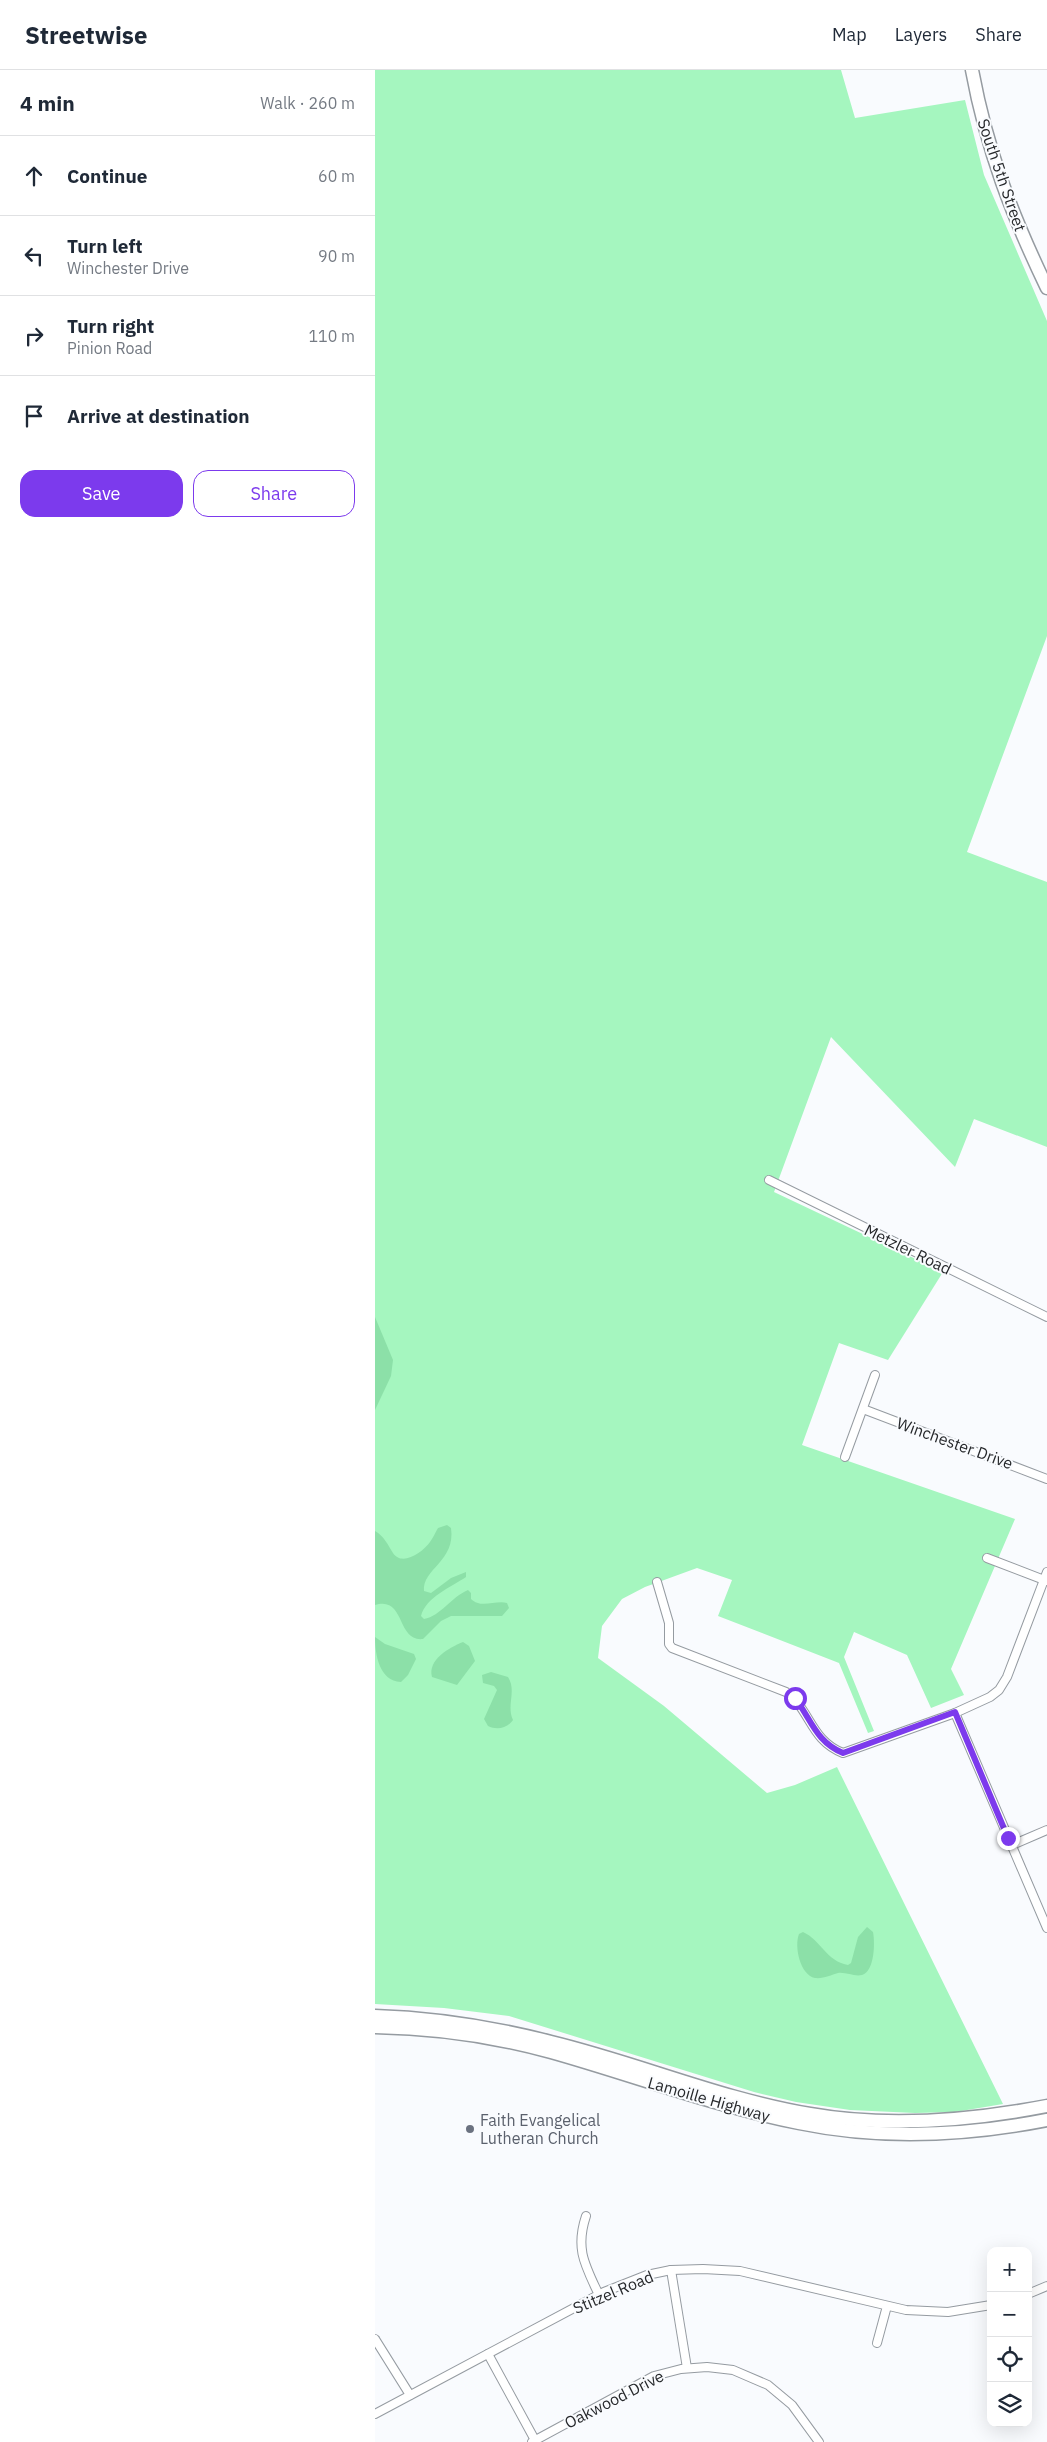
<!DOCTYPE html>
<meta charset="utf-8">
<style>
body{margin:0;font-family:"IBM Plex Sans",sans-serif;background:#f2f2f3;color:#1f2937}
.controls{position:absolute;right:15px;bottom:15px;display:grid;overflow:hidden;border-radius:10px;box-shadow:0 5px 20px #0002}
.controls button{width:45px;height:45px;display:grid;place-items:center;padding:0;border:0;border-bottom:1px solid #e0e1e3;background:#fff;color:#1f2937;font:25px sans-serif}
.stop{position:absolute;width:15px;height:15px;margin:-11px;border:4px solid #7c3aed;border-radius:50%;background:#fff}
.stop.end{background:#7c3aed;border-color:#fff;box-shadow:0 1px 5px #0008}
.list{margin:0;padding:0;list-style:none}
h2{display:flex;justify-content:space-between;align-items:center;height:65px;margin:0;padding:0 20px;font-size:21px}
h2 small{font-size:16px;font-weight:400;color:#747a83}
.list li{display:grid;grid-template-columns:32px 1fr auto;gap:15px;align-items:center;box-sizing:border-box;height:80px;padding:0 20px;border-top:1px solid #e0e1e3}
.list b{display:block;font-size:19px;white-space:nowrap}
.list p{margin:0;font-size:16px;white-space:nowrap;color:#747a83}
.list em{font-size:16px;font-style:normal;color:#747a83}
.actions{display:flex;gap:10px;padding:15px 20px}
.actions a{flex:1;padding:11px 0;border:1px solid #7c3aed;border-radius:15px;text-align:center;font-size:18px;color:#7c3aed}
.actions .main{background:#7c3aed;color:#fff}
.icon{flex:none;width:28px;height:28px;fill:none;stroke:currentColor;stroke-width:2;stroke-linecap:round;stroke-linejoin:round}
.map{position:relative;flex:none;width:672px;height:2372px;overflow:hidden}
header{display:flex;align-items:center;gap:30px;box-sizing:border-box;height:70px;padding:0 25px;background:#fff;border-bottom:1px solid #e0e1e3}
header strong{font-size:24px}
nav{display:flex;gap:28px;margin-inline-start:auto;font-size:18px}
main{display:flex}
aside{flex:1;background:#fff}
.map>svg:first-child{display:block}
.green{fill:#a5f6bf}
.forest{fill:#8ce0a8}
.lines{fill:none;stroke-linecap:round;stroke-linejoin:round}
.street-casing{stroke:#959ba1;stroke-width:10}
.primary-casing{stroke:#959ba1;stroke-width:15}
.street{stroke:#fff;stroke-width:8}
.primary{stroke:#fff;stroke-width:12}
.route{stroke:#7c3aed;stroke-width:6}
.worship-dot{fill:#6b7280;stroke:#f9fbfe;stroke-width:2}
.labels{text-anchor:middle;stroke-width:4;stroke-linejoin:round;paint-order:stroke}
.street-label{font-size:16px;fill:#26282b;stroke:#f9fbfe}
.worship-label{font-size:16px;fill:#5b616d;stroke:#f9fbfe;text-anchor:start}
</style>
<header>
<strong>Streetwise</strong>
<nav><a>Map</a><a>Layers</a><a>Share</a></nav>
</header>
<main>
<aside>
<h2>4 min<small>Walk · 260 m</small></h2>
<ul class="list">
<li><svg class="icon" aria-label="ahead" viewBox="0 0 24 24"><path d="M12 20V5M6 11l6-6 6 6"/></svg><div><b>Continue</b></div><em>60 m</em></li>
<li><svg class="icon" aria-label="left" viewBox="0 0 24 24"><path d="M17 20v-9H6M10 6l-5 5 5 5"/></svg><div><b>Turn left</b><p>Winchester Drive</p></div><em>90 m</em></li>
<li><svg class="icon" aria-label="right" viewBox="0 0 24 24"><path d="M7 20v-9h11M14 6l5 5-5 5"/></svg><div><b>Turn right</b><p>Pinion Road</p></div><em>110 m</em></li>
<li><svg class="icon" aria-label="arrive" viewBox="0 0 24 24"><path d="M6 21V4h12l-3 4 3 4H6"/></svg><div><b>Arrive at destination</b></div></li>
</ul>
<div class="actions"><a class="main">Save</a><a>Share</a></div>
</aside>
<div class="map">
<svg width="672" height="2372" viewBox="0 0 672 2372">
<rect width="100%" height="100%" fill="#f9fbfe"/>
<path class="green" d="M0 0H466L480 48 590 30 609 105 672 251V566L592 782 672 812V1077L599 1049 580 1097 456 967 399 1122 568 1202 513 1290 464 1273 427 1375 640 1449 576 1599 589 1625 556 1638 532 1585 479 1562 469 1587 499 1661 493 1663 464 1593 343 1546 357 1510 322 1498 270 1517 247 1529 227 1556 223 1588 289 1636 392 1723 420 1715 462 1697 628 2034 580 2042 540 2043 475 2040 421 2032 379 2022 134 1946 69 1938 0 1934Z"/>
<g class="forest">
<path d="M0 1247 18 1290 16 1306 0 1340Z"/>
<path d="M72 1455 76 1458C81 1491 47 1499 49 1521L56 1523 76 1508 91 1502V1507C76 1517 51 1527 46 1546L49 1549C66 1546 76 1527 93 1520L96 1523V1529C106 1539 120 1530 132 1533L134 1538 127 1546H76L66 1551 48 1569C21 1572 31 1526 0 1535V1461C9 1466 13 1475 18 1483 27 1497 48 1482 55 1472 58 1468 60 1463 63 1458Z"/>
<path d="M0 1567 10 1574 39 1584 41 1589 33 1605 26 1612C4 1611 0 1584 0 1567Z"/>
<path d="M88 1572 94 1576 100 1591 82 1615 57 1607C52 1590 75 1577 88 1572Z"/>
<path d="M116 1602 133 1607C142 1621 131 1635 138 1650 132 1659 121 1660 113 1656L109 1649 122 1620 119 1616 108 1613 107 1605Z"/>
<path d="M492 1857 498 1862C500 1872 500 1901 487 1905 480 1907 471 1902 463 1903 456 1905 448 1909 440 1908 425 1905 419 1876 424 1864L428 1862C446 1870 451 1891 473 1895L476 1893 483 1867Z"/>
</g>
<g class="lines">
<g class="street-casing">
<g id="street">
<path d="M394 1110 672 1247"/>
<path d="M488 1339 672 1409"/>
<path d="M470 1387 500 1305"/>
<path d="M612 1488 672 1511"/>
<path d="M282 1512 294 1553V1574L297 1578 411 1622C436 1640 435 1670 468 1683L580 1643 615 1627 624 1620 632 1607 672 1502"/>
<path d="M580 1643 672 1858"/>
<path d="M637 1775 672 1760"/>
<path d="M211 2146C200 2179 210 2195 224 2225"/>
<path d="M296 2200 312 2298"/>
<path d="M653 2224 672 2216"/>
<path d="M0 2269 35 2325"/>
<path d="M502 2273 512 2236"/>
<path d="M113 2284 161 2372"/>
<path d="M0 2344 229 2222 272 2205 296 2200 328 2199 365 2201 531 2240 573 2242 616 2235"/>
<path d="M157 2372 279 2306 306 2299 332 2297 358 2300 393 2315 417 2335 444 2372"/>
</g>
</g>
<g class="primary-casing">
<g id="primary">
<path d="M597 0C612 81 637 145 672 218"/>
<path d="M0 1946C60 1948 118 1957 176 1972 263 1993 346 2029 435 2044 514 2058 594 2051 672 2036"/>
<path d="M0 1957C59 1958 118 1966 176 1982 258 2005 339 2036 424 2053 506 2070 590 2066 672 2050"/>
</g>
</g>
<use href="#street" class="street"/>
<use href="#primary" class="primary"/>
</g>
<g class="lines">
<path class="route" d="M420 1628C436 1649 441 1672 468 1683L580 1642 633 1768"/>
</g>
<circle class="worship-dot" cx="95" cy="2059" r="5"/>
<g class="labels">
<g class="street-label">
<text transform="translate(627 105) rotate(71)" y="6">South 5th Street</text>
<text transform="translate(533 1179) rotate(26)" y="6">Metzler Road</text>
<text transform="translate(580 1373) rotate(20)" y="6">Winchester Drive</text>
<text transform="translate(334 2029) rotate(16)" y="6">Lamoille Highway</text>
<text transform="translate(238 2222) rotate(-23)" y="6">Stitzel Road</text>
<text transform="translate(239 2329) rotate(-27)" y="6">Oakwood Drive</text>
</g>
<g class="worship-label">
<text x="105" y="2056">Faith Evangelical<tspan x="105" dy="18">Lutheran Church</tspan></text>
</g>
</g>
</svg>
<div class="controls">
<button>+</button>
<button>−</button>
<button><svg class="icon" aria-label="locate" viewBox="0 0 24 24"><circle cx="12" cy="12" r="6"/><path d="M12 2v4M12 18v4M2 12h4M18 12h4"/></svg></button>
<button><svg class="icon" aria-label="layers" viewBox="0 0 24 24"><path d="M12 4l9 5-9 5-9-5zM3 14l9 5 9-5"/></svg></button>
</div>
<div class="stop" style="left:420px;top:1628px"></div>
<div class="stop end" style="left:633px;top:1768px"></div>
</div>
</main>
